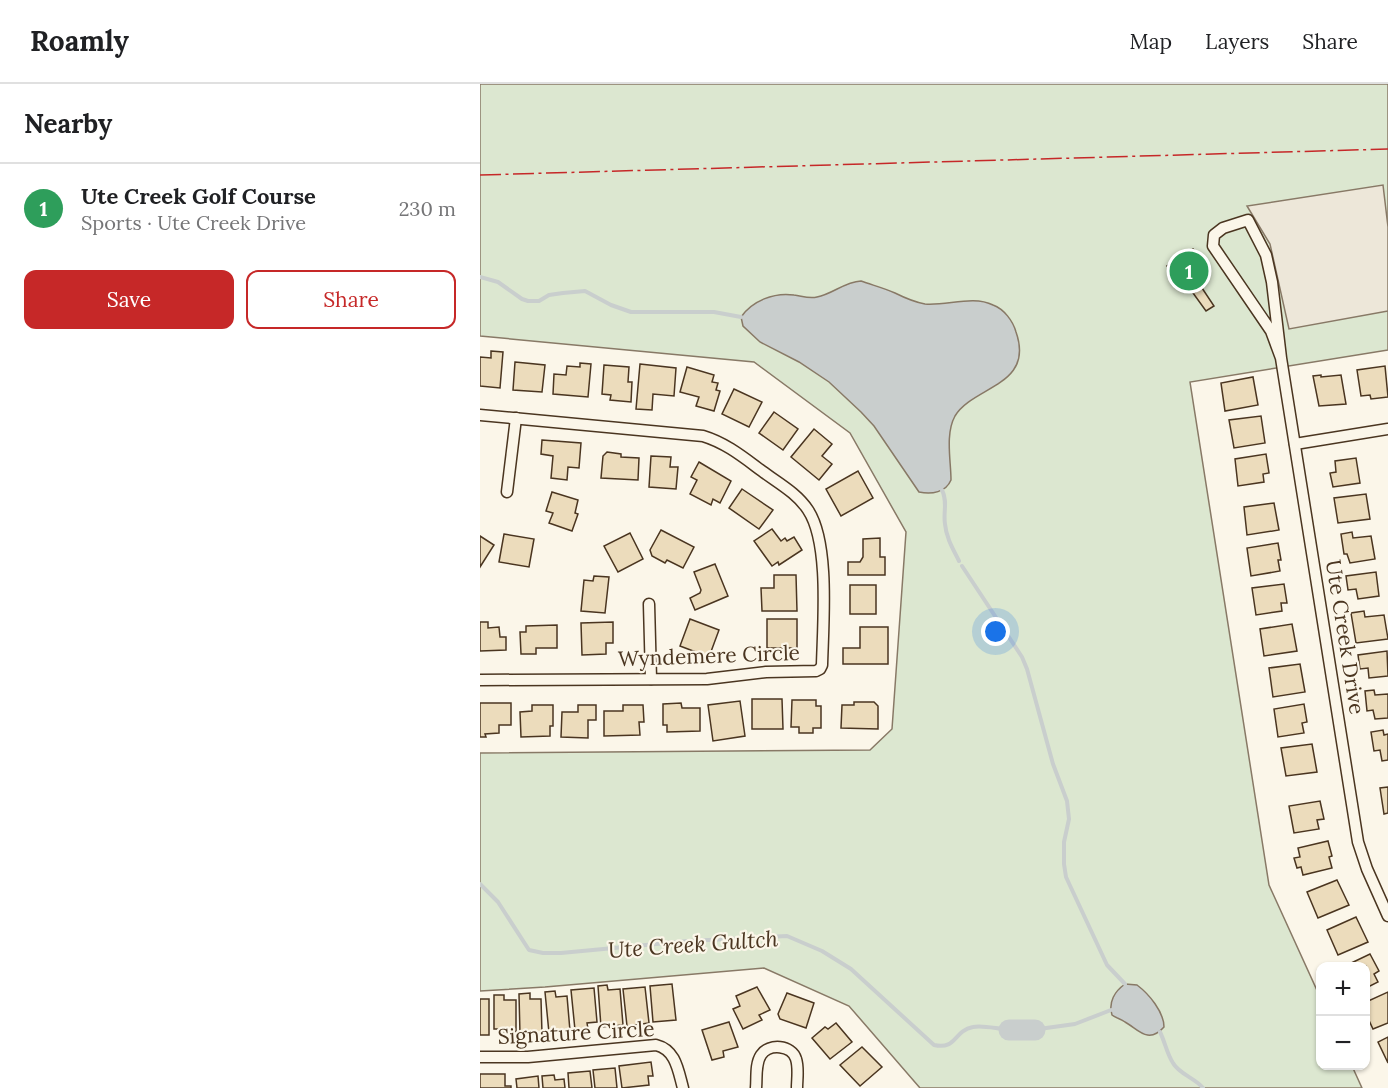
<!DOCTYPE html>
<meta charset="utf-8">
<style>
body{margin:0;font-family:Lora,serif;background:#f6f6f6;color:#202124}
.controls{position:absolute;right:18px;bottom:18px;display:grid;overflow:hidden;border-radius:12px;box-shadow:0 2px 4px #0004}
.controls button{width:54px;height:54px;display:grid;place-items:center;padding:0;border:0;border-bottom:2px solid #e0e0e0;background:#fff;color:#202124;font:30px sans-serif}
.you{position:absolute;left:516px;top:548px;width:21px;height:21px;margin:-15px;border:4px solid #fff;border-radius:50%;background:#1a73e8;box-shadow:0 0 0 9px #1a73e833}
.badge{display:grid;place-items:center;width:39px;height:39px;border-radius:50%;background:#c62828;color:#fff;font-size:20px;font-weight:700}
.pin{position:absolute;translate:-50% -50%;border:3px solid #fff;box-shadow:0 2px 6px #0006}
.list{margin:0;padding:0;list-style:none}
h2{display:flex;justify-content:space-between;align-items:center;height:78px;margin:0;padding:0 24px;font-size:26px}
h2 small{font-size:20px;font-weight:400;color:#757577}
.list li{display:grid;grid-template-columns:39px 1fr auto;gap:18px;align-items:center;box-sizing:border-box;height:90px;padding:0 24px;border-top:2px solid #e0e0e0}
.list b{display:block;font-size:22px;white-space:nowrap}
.list p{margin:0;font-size:20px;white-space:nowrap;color:#757577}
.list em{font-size:20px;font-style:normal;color:#757577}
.actions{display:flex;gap:12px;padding:18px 24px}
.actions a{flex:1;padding:14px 0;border:2px solid #c62828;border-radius:12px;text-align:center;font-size:21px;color:#c62828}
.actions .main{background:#c62828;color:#fff}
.map{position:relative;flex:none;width:908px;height:1004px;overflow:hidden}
header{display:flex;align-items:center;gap:36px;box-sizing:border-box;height:84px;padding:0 30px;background:#fff;border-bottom:2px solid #e0e0e0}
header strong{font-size:28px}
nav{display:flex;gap:33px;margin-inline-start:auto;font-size:21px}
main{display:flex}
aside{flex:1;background:#fff}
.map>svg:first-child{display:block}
.green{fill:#dce7d0;stroke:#887966;stroke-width:1.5}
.parking{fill:#ede7d9;stroke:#887966;stroke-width:1.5}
.water{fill:#c9cecd;stroke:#887966;stroke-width:1.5}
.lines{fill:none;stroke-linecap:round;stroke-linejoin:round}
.stream{stroke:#c9cecd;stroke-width:4}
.river{stroke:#c9cecd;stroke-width:21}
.building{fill:#ecdcbc;stroke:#4a3520;stroke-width:1.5}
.street-casing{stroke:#4a3520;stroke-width:13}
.street{stroke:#fbf6e9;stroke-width:10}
.power{stroke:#c62828;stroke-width:1.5;stroke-dasharray:21 4.5 3 4.5;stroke-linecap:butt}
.labels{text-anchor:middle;stroke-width:4.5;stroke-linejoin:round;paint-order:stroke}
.street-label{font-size:21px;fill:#4a3520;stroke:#fbf6e9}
.water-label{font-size:22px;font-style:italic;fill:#4a3520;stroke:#fbf6e9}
</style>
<header>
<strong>Roamly</strong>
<nav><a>Map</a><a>Layers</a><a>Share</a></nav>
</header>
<main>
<aside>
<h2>Nearby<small></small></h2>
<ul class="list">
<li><span class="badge" style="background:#2e9e5b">1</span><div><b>Ute Creek Golf Course</b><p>Sports · Ute Creek Drive</p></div><em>230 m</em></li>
</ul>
<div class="actions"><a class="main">Save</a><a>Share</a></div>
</aside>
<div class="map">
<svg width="908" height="1004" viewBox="0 0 908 1004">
<rect width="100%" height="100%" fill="#fbf6e9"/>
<path class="green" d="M0 0H908V266L710 298 789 801 840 913V982H872L882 1004H440L369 922 284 884 65 903 0 907V669L390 666 412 645 426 448 370 349 274 278 0 252Z"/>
<path class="parking" d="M903 101 908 143V227L809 245 790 160 767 122Z"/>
<g class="water">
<path d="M381 197C392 201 404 204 415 209 425 214 434 218 445 220 467 222 493 211 513 221 524 225 533 237 536 248 555 302 493 302 475 332 465 350 471 377 471 396 466 408 452 411 439 408L394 342 381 328 349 298 319 278 280 258 263 242 261 233C272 217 294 208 314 211 322 212 329 215 337 213 353 210 364 198 381 197Z"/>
<path d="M645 900 657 901C669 910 684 928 684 943 668 961 658 945 645 938 641 935 636 934 632 931 628 918 635 907 645 900Z"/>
</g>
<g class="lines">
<g class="stream">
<path d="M0 193 18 198 42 215 48 217H59L69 211 83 209 105 207 131 221 151 228H234L261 233"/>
<path d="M462 406C468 418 463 428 465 440 466 453 473 465 479 477"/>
<path d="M482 482 542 573 547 585 573 680 587 717 589 735 584 758V780L586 793 627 881 645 900"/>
<path d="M0 800 18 818 49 866 63 869H81L208 857 307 852 342 867 371 885 454 961C477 966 473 947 493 943 501 941 514 944 523 945"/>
<path d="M559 945 595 940 631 926"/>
<path d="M680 948C685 958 687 970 693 979 699 990 715 994 723 1004"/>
</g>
<path class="river" d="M529 946H555"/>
</g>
<g class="building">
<path d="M713 165 730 190 705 207 687 182Z"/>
<path d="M722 204 734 222 726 227 713 209Z"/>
<path d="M11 267 23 268 20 304 0 302V273L11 274Z"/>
<path d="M35 278 65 281 62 308 33 306Z"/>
<path d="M100 279 111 280 108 313 73 310 74 290 86 291 87 282 100 283Z"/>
<path d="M160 280 196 284 194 312 173 310 172 326 156 325Z"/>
<path d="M124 281 149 283 148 298H152L151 318 130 316 131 311 122 310Z"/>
<path d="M905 282 908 313 891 315 890 311 881 312 877 286Z"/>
<path d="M207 283 234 291 232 298 238 299 236 306 240 307 234 327 216 322 219 313 200 308Z"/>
<path d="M841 291V293L861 291 866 320 839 322 833 292Z"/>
<path d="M773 293 778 321 745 327 741 299Z"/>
<path d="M254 305 282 318 269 343 242 330Z"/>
<path d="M294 328 318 345 303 366 279 349Z"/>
<path d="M781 332 785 359 754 364 749 336Z"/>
<path d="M334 345 352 360 342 372 352 380 339 396 311 373Z"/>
<path d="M62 356 101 359 99 384 88 383 87 396 71 394 73 372 61 370Z"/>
<path d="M127 368 141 370V373L159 374 158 396 121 394 123 372Z"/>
<path d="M786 370 789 389 783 390 784 398 758 402 755 375Z"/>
<path d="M171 372 191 373 190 383H198L196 405 169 403Z"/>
<path d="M876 374 880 399 853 403 850 389 856 388 855 377Z"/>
<path d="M219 378 251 397 240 419 233 415 231 421 210 410 217 396 211 393Z"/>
<path d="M378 387 393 414 361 432 346 405Z"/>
<path d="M262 405 293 426 279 445 249 424Z"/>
<path d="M72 408 98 416 95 429 98 430 92 447 69 439 73 429 66 427Z"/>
<path d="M886 410 890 435 858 439 854 414Z"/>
<path d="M794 419 799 446 767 451 764 423Z"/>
<path d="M292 445 301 457 305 454 307 457 314 453 322 466 299 481 298 478 292 482 274 457Z"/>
<path d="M181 446 214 463 203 484 187 476 185 479 172 472 170 466Z"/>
<path d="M872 448 873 454 891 452 895 475 870 479 867 470H864L861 450Z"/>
<path d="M150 449 163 475 138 488 124 462Z"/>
<path d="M24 450 54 455 49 483 19 478Z"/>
<path d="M0 452 14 461 0 483Z"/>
<path d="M400 454V473H405V491H368V478H380L383 473V455Z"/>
<path d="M798 459 801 476H798L800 487 771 492 767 464Z"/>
<path d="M235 480 248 512 215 526 210 514 220 509 221 506 214 488Z"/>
<path d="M896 488 899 512 878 515 876 505 868 506 866 492Z"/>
<path d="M294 491H316L317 527H282L281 504H294Z"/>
<path d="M114 492 129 493 125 529 101 527 104 496 113 497Z"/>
<path d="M804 500 807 519H801L802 527 776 531 772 504Z"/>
<rect x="370" y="501" width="26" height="29"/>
<path d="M884 527 885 533 904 531 908 555 876 559 871 529Z"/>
<path d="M210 535 239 546 229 573 200 562Z"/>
<rect x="287" y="535" width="30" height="29"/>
<path d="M0 538H8V544L19 543 20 553H26V566L0 567Z"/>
<path d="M133 538V559H126V570L102 571 101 539Z"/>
<path d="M812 540 817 567 784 572 780 545Z"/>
<path d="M77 541V564H56V570H41L40 548H46V542Z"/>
<path d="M380 543H408V580H363V564H380Z"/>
<path d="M907 567 908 592 889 594 888 584 880 585 878 571Z"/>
<path d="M820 580 825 608 793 613 789 584Z"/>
<path d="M894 606 895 611 908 610V634L895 635 893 626 887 627 885 607Z"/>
<path d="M272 615H302L303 645H272Z"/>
<path d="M312 616H336V622H341V644H333V649H319V643H311Z"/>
<path d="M260 617 265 652 233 657 228 621Z"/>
<path d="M374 618H394L398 622V645L361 644 362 621H374Z"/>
<path d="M0 619H31V641H19V649L5 650 6 653H0Z"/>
<path d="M201 619 202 624H220V647L187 648V641H183V620Z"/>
<path d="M824 620 827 638 822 639 824 649 798 653 794 625Z"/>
<path d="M52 621H73V642H70V652L41 653 40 628 52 627Z"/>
<path d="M98 621H116V636H108V654L81 653 82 628H98Z"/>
<path d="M143 621H163L164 638H159L160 651 124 652V627H143Z"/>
<path d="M903 646 904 651 908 650V676L902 677 900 666 894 667 891 648Z"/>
<path d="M832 660 837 688 806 692 801 664Z"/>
<path d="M908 703V729L904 730 900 704Z"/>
<path d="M840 717 844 735 837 736 839 745 814 749 809 722Z"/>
<path d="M848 757 852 772 849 773 852 784 823 791 821 783 817 784 814 774 820 773 818 764Z"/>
<path d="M857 796 869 821 838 834 827 808Z"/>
<path d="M876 833 888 858 858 871 847 846Z"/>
<path d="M890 870 899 887 894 890 898 898 886 904V882H865Z"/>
<path d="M192 900 196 936 173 938 170 902Z"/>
<path d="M127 901 128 906 140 905 143 941 121 943 118 902Z"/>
<path d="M165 903 169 939 147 942 143 905Z"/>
<path d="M277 903 290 926 279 931 282 936 263 945 253 925 260 922 256 912Z"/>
<path d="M114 904 117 938 107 939 108 945 95 946 91 906Z"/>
<path d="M75 907 76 913 87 912 90 947 69 949 65 908Z"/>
<path d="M908 908V939L893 945 886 930V918Z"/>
<path d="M50 909V915H61L62 950H40L39 910Z"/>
<path d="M307 909 334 919 326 944 300 935 298 930Z"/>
<path d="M14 911H24V916H36V948H24V945H14Z"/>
<rect x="0" y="915" width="9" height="36"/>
<path d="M249 938 258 963 243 967 244 973 232 976 222 946Z"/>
<path d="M356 939 372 958 350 975 332 954 345 943 348 945Z"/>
<path d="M908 953V979L898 958Z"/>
<path d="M382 963 402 983 380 1002 360 981Z"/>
<path d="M171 978 173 992H168L169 1001 142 1004 139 982Z"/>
<path d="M135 984 137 1004H115L113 986Z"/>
<path d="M110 987 112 1004H89L88 989Z"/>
<path d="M0 990H25V1002H31V1004H0Z"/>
<path d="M74 991 75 996 84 995 85 1004H63L62 992Z"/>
<path d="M58 992 59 1004H37L36 995Z"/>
</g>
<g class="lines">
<g class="street-casing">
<g id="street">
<path d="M801 274 791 247 733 162 734 151 743 144 768 136 786 171 792 198 801 274 878 758 887 785 908 832"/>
<path d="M0 331 223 352C246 359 263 373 282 387 298 399 317 409 328 426 350 459 343 540 342 581L340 585 336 587 286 588 227 595 0 596"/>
<path d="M815 360 908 345"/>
<path d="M27 408 36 334"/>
<path d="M169 520 171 595"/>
<path d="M0 973H48L176 961C196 966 198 986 203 1004"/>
<path d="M276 1004C277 994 275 980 281 971 289 959 312 961 316 975 319 984 317 995 317 1004"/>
</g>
</g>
<use href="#street" class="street"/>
<path class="power" d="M0 91 908 65"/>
</g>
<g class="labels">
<g class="street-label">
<text transform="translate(865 553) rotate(81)" y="7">Ute Creek Drive</text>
<text transform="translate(229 572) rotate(-2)" y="7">Wyndemere Circle</text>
<text transform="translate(96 949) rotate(-3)" y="7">Signature Circle</text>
</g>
<g class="water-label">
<text transform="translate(213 860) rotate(-4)" y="8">Ute Creek Gultch</text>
</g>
</g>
</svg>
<div class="controls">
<button>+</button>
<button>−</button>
</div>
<div class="you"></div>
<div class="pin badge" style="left:709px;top:187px;background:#2e9e5b">1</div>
</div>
</main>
